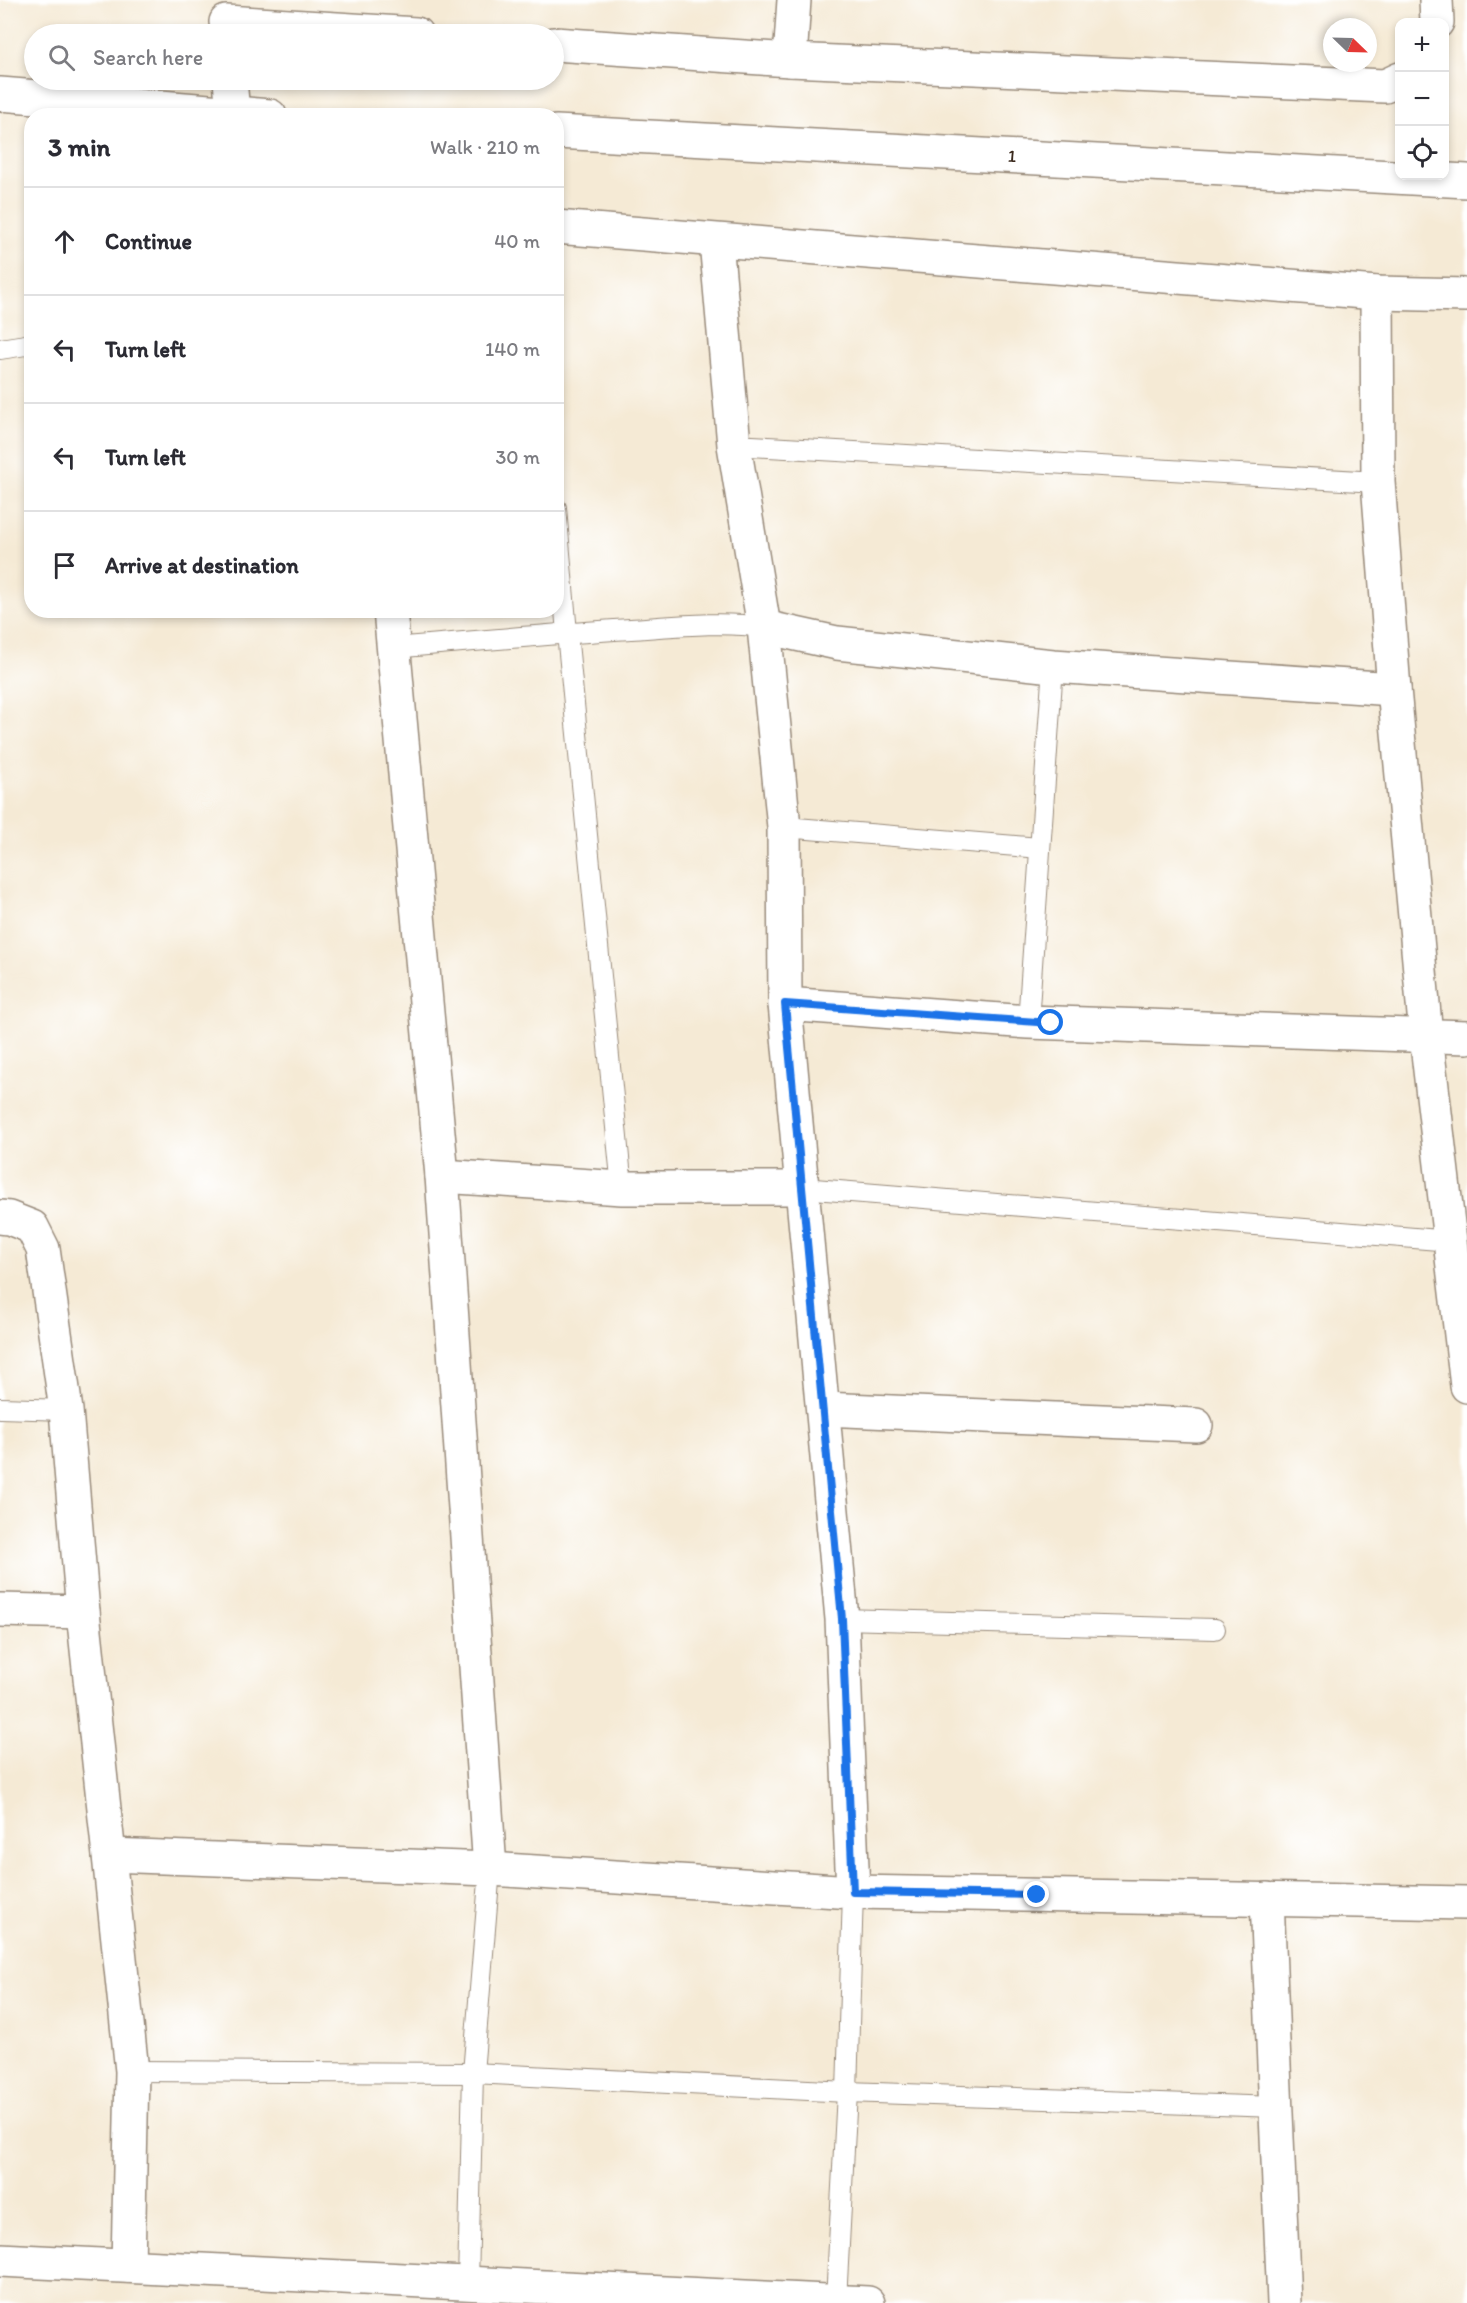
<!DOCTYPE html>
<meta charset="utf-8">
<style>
body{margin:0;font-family:Itim,sans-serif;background:#f2f2f3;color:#2b2b33}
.controls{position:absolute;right:18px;top:18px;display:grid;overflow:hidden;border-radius:12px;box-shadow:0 3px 9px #0003}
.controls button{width:54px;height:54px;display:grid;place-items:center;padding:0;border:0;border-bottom:2px solid #e1e1e2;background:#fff;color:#2b2b33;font:30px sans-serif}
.compass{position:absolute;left:1323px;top:18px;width:54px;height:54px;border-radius:50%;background:#fff;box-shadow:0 3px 9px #0003;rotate:113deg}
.stop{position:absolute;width:18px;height:18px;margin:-14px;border:4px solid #1a73e8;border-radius:50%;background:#fff}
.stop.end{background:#1a73e8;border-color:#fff;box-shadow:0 2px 6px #0008}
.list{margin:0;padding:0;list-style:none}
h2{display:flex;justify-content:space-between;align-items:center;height:78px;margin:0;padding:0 24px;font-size:26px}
h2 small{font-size:20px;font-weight:400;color:#7c7c81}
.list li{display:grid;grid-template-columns:39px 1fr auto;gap:18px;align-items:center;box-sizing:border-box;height:108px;padding:0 24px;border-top:2px solid #e1e1e2}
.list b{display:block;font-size:22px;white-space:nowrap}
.list em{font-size:20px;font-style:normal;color:#7c7c81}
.icon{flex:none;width:33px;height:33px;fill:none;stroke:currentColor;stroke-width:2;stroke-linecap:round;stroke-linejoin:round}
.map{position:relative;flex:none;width:1467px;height:2303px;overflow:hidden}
.search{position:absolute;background:#fff;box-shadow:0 3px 9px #0003;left:24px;top:24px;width:540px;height:66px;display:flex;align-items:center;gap:15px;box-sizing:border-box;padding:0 21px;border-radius:33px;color:#7c7c81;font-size:22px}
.panel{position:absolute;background:#fff;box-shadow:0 3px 9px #0003;left:24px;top:108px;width:540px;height:510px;border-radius:24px}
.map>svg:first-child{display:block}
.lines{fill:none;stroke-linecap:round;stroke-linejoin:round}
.lane-casing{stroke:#988a7a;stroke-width:22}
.street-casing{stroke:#988a7a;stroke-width:36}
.lane{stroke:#fff;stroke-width:20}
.street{stroke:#fff;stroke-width:33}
.route{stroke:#1a73e8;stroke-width:8}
.labels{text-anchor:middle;stroke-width:4.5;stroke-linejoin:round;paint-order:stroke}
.street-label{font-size:18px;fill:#3b2a1e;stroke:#fff}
</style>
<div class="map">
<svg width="1467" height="2303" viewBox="0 0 1467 2303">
<rect width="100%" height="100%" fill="#fff"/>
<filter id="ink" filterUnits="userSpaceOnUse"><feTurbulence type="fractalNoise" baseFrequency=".0167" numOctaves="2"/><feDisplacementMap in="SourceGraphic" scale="12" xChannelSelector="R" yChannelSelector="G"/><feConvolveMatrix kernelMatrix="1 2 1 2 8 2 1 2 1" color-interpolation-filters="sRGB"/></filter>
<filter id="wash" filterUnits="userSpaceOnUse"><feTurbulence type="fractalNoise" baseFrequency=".008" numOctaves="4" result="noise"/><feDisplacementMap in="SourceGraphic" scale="24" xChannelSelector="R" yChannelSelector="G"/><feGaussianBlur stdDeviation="1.35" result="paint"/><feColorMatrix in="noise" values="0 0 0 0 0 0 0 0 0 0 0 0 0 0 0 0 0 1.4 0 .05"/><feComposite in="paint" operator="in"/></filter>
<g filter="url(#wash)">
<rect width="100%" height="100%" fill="#f5ead5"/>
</g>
<g filter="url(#ink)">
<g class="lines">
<g class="lane-casing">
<g id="lane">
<path d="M0 349 32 344"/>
<path d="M734 445 1378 482"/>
<path d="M556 508 567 633 622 1188"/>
<path d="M393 648C472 641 552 634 631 629 676 626 720 621 764 627"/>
<path d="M784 827 1040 848"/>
<path d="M1028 1022 1053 666"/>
<path d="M802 1188 1451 1241"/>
<path d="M0 1408 66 1410"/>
<path d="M842 1619 1215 1629"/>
<path d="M132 2071 473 2073 847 2092 1276 2107"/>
<path d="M468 2283 473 2073 490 1869"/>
<path d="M836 2301 847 2092 853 1892"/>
</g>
</g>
<g class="street-casing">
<g id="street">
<path d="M1436 0 1437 22"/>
<path d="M226 22 416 34"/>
<path d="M554 44 790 60 1385 86 1400 79"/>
<path d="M790 60 794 0"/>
<path d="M230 80 233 113"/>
<path d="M0 94 270 116"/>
<path d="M556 132 1467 181"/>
<path d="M556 227 1377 293 1467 295"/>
<path d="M716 241 734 445 764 627 784 827 785 1004 842 1619 853 1892"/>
<path d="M1377 293 1378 482 1394 689 1426 1036 1467 1386"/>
<path d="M390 610 442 1176 490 1869"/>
<path d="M764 627 837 643 1053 666 1394 689"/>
<path d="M785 1004 1028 1022 1467 1037"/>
<path d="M442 1176 622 1188H802"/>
<path d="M0 1217 9 1218 32 1227 43 1249 66 1410 83 1612 132 2071 128 2266"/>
<path d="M823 1409 1196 1425"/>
<path d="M0 1610 83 1612"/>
<path d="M109 1855 490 1869 853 1892 1467 1903"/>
<path d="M1267 1899 1284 2303"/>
<path d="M0 2260 868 2303"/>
</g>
</g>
<use href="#lane" class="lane"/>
<use href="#street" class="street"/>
</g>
</g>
<g class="lines" filter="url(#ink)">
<path class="route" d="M1037 1895 853 1892 842 1619 785 1004 1051 1023"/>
</g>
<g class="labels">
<g class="street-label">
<text transform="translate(1012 156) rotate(3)" y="6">1</text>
</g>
</g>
</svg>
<div class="controls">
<button>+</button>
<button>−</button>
<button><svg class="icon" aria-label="locate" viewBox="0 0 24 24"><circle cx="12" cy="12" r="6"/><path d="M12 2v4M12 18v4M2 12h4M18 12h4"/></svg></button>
</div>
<svg class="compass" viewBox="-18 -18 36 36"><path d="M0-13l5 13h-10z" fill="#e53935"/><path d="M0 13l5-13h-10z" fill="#7c7c81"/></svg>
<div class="stop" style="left:1051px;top:1023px"></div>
<div class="stop end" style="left:1037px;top:1895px"></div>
<div class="search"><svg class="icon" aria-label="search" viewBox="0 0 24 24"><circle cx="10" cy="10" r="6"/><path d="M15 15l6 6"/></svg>Search here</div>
<section class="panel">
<h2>3 min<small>Walk · 210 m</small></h2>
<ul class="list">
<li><svg class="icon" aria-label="ahead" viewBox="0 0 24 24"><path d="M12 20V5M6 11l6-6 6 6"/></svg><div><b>Continue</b></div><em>40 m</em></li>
<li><svg class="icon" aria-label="left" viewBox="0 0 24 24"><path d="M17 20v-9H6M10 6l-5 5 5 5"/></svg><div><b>Turn left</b></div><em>140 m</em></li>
<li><svg class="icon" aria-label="left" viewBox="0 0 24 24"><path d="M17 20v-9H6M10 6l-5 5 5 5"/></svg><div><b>Turn left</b></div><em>30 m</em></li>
<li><svg class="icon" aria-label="arrive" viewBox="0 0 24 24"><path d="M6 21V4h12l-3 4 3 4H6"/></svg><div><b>Arrive at destination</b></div></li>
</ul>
</section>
</div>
